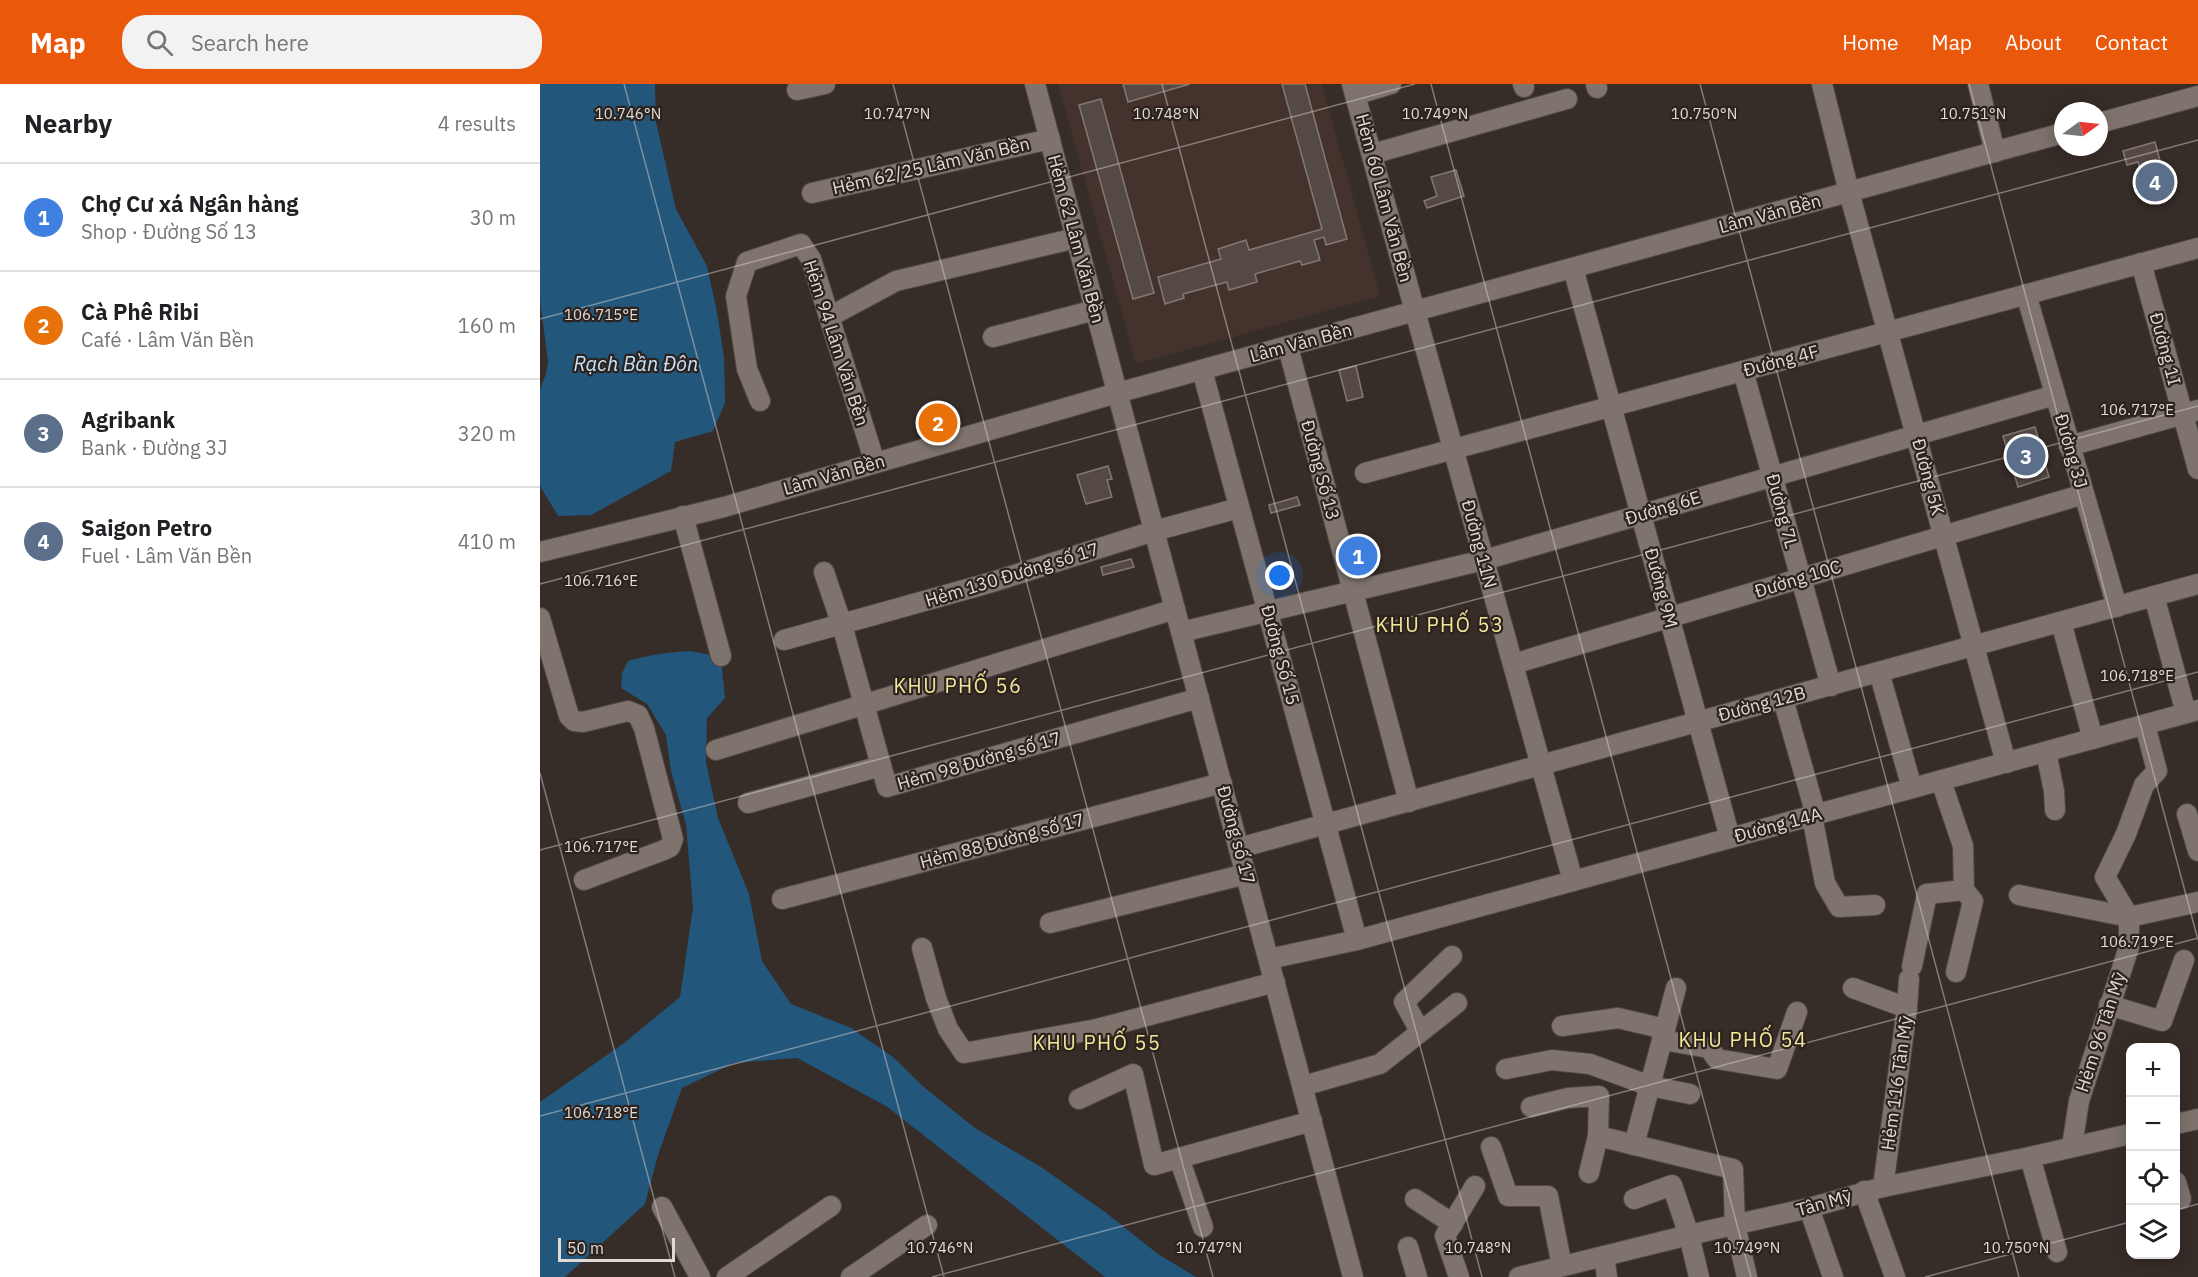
<!DOCTYPE html>
<meta charset="utf-8">
<style>
body{margin:0;font-family:"IBM Plex Sans",sans-serif;background:#f2f2f2;color:#202124}
.controls{position:absolute;right:18px;bottom:18px;display:grid;overflow:hidden;border-radius:12px;box-shadow:0 3px 15px #0003}
.controls button{width:54px;height:54px;display:grid;place-items:center;padding:0;border:0;border-bottom:2px solid #e0e0e0;background:#fff;color:#202124;font:30px sans-serif}
.compass{position:absolute;left:1514px;top:18px;width:54px;height:54px;border-radius:50%;background:#fff;box-shadow:0 3px 15px #0003;rotate:75deg}
.scale{position:absolute;left:18px;bottom:15px;width:117px;box-sizing:border-box;padding-left:6px;border:3px solid #e0dad7;border-top:0;font-size:16px;line-height:21px;white-space:nowrap;color:#e0dad7;-webkit-text-stroke:4px #2c221e;paint-order:stroke}
.you{position:absolute;left:740px;top:492px;width:21px;height:21px;margin:-15px;border:4px solid #fff;border-radius:50%;background:#1a73e8;box-shadow:0 0 0 9px #1a73e833}
.badge{display:grid;place-items:center;width:39px;height:39px;border-radius:50%;background:#ea580c;color:#fff;font-size:20px;font-weight:700}
.pin{position:absolute;translate:-50% -50%;border:3px solid #fff;box-shadow:0 2px 6px #0006}
.list{margin:0;padding:0;list-style:none}
h2{display:flex;justify-content:space-between;align-items:center;height:78px;margin:0;padding:0 24px;font-size:26px}
h2 small{font-size:20px;font-weight:400;color:#757577}
.list li{display:grid;grid-template-columns:39px 1fr auto;gap:18px;align-items:center;box-sizing:border-box;height:108px;padding:0 24px;border-top:2px solid #e0e0e0}
.list b{display:block;font-size:22px;white-space:nowrap}
.list p{margin:0;font-size:20px;white-space:nowrap;color:#757577}
.list em{font-size:20px;font-style:normal;color:#757577}
.icon{flex:none;width:33px;height:33px;fill:none;stroke:currentColor;stroke-width:2;stroke-linecap:round;stroke-linejoin:round}
.map{position:relative;flex:none;width:1658px;height:1193px;overflow:hidden}
header{display:flex;align-items:center;gap:36px;box-sizing:border-box;height:84px;padding:0 30px;background:#ea580c;color:#fff}
header strong{font-size:28px}
nav{display:flex;gap:33px;margin-inline-start:auto;font-size:21px}
.search{width:420px;height:54px;background:#f2f2f2;display:flex;align-items:center;gap:15px;box-sizing:border-box;padding:0 21px;border-radius:24px;color:#757577;font-size:22px}
main{display:flex}
aside{flex:1;background:#fff}
.map>svg:first-child{display:block}
.built{fill:#43332c}
.water{fill:#22567b}
.building{fill:#544944;stroke:#837872;stroke-width:1.5}
.lines{fill:none;stroke-linecap:round;stroke-linejoin:round}
.minor-casing{stroke:#504844;stroke-width:22}
.minor{stroke:#7e736d;stroke-width:20}
.ticks{fill:none;stroke:#e0dad7;stroke-width:1.5;stroke-opacity:0.45}
.labels{text-anchor:middle;stroke-width:4.5;stroke-linejoin:round;paint-order:stroke}
.street-label{font-size:18px;fill:#e0dad7;stroke:#2c221e}
.water-label{font-size:20px;font-style:italic;fill:#c6e3fb;stroke:#2c221e}
.neighbourhood-label{font-size:20px;letter-spacing:1.5px;fill:#efe899;stroke:#2c221e}
.ticks-label{font-size:15px;text-anchor:middle;fill:#e0dad7;stroke:#2c221e;stroke-width:4.5;stroke-linejoin:round;paint-order:stroke}
</style>
<header>
<strong>Map</strong>
<div class="search"><svg class="icon" aria-label="search" viewBox="0 0 24 24"><circle cx="10" cy="10" r="6"/><path d="M15 15l6 6"/></svg>Search here</div>
<nav><a>Home</a><a>Map</a><a>About</a><a>Contact</a></nav>
</header>
<main>
<aside>
<h2>Nearby<small>4 results</small></h2>
<ul class="list">
<li><span class="badge" style="background:#3f7fe0">1</span><div><b>Chợ Cư xá Ngân hàng</b><p>Shop · Đường Số 13</p></div><em>30 m</em></li>
<li><span class="badge" style="background:#e8710a">2</span><div><b>Cà Phê Ribi</b><p>Café · Lâm Văn Bền</p></div><em>160 m</em></li>
<li><span class="badge" style="background:#5c6f8a">3</span><div><b>Agribank</b><p>Bank · Đường 3J</p></div><em>320 m</em></li>
<li><span class="badge" style="background:#5c6f8a">4</span><div><b>Saigon Petro</b><p>Fuel · Lâm Văn Bền</p></div><em>410 m</em></li>
</ul>
</aside>
<div class="map">
<svg width="1658" height="1193" viewBox="0 0 1658 1193">
<rect width="100%" height="100%" fill="#362c28"/>
<path class="built" d="M518 0H782L840 212 596 280Z"/>
<g class="water">
<path d="M0 0H115L116 38 136 125 167 182 177 228 184 274 185 319 173 347 135 358 131 387 51 431 18 432 0 402V305L6 290 8 278 0 216Z"/>
<path d="M150 567 181 573 185 614 167 634 166 678 178 734 209 810 222 877 251 920 311 944 353 973 385 1004 435 1044 501 1083 565 1128 618 1170 656 1193H565L346 1022 257 974 194 979 142 1004 118 1071 105 1120 25 1193H0V1018L84 959 140 913 153 823 146 741 131 687 126 651 107 620 81 604 82 589 88 577C108 571 129 568 150 567Z"/>
</g>
<g class="building">
<path d="M583 0H650L588 18Z"/>
<path d="M742 0H765L807 155 786 161 784 153 774 156 780 176 762 181 760 177 715 190 717 198 689 206 687 198 643 210 644 214 625 220 618 193 681 175 678 165 706 156 709 166 782 145Z"/>
<path d="M561 15 614 209 593 215 539 21Z"/>
<path d="M1615 58 1630 114 1610 120 1598 78 1587 81 1583 67Z"/>
<path d="M916 86 924 112 887 124 884 117 897 112 891 93Z"/>
<path d="M816 282 823 313 807 317 799 286Z"/>
<path d="M1495 343 1509 393 1478 403 1463 352Z"/>
<path d="M568 382 572 395 567 396 572 413 546 420 537 391Z"/>
<path d="M757 413 760 421 731 429 729 421Z"/>
<path d="M591 475 594 483 563 491 561 483Z"/>
</g>
<g class="lines">
<g class="minor-casing">
<g id="minor">
<path d="M495 0 813 1193"/>
<path d="M812 0 1033 797"/>
<path d="M983 0 984 3"/>
<path d="M1056 0 1057 4"/>
<path d="M1282 0 1309 108 1466 679"/>
<path d="M1438 0 1455 68"/>
<path d="M257 6 285 0"/>
<path d="M815 11 851 0"/>
<path d="M1559 39 1658 12"/>
<path d="M832 70 1027 15"/>
<path d="M272 109 510 55"/>
<path d="M1601 179 1658 385"/>
<path d="M1033 184 1190 754"/>
<path d="M1486 210 1577 523"/>
<path d="M289 233 356 197 536 154"/>
<path d="M453 253 555 226"/>
<path d="M748 263 869 718"/>
<path d="M662 286 817 856"/>
<path d="M1203 287 1291 602"/>
<path d="M220 317 207 285 196 212 207 178 261 160 271 175 335 379"/>
<path d="M1529 362 1658 326"/>
<path d="M825 389 1658 164"/>
<path d="M143 432 181 572"/>
<path d="M0 468 184 423 577 309 1523 49"/>
<path d="M284 488 302 541 347 703 659 614"/>
<path d="M1614 512 1646 629"/>
<path d="M0 534 29 632 34 637 43 638 88 627 98 631 104 644 133 755 130 763 124 766 44 796"/>
<path d="M1521 538 1553 655"/>
<path d="M641 548 944 476 1515 311"/>
<path d="M244 556 449 499 614 447 699 424"/>
<path d="M973 580 1544 410"/>
<path d="M1339 588 1372 704"/>
<path d="M1243 615 1276 731"/>
<path d="M176 666 635 525"/>
<path d="M1506 668 1514 707 1515 726"/>
<path d="M208 719 341 682"/>
<path d="M1647 730 1658 767"/>
<path d="M1272 732 1285 799 1299 823 1335 821"/>
<path d="M699 764 1658 500"/>
<path d="M1479 811 1589 833 1658 818"/>
<path d="M242 815 682 699"/>
<path d="M1589 833 1565 793 1586 750 1604 701 1617 687 1605 641"/>
<path d="M510 839 706 790"/>
<path d="M382 864 396 914 408 945 424 969 557 945 735 898"/>
<path d="M729 875 817 856 1658 626"/>
<path d="M1372 882 1387 810 1424 806 1423 762 1401 697"/>
<path d="M1416 888 1433 817 1424 806"/>
<path d="M1313 904 1367 924"/>
<path d="M1569 921 1622 937 1644 876"/>
<path d="M1022 942 1078 934 1125 945"/>
<path d="M880 947 864 918 912 872"/>
<path d="M1122 956 1169 964 1177 975 1237 985 1257 928"/>
<path d="M966 985 1012 976 1050 980 1110 1002 1150 1010"/>
<path d="M763 1002 840 980 917 919"/>
<path d="M539 1015 593 990 614 1081 772 1037"/>
<path d="M991 1023 1028 1014 1059 1012 1058 1052 1049 1089"/>
<path d="M1636 1040 1658 1035"/>
<path d="M1058 1052 1193 1085 1195 1141 1207 1193"/>
<path d="M1094 1061 1136 904"/>
<path d="M1532 1062 1539 1017 1589 863V833"/>
<path d="M951 1063 968 1112H1008L1022 1182"/>
<path d="M1490 1073 1517 1168"/>
<path d="M639 1074 663 1143"/>
<path d="M1636 1098 1641 1115"/>
<path d="M1343 1103 1367 924 1369 895"/>
<path d="M1324 1107 1355 1193"/>
<path d="M875 1115 913 1140"/>
<path d="M1094 1115 1132 1101 1149 1151 1159 1193"/>
<path d="M122 1123 160 1193"/>
<path d="M1269 1124 1293 1193"/>
<path d="M868 1163 877 1193"/>
<path d="M1064 1172 1067 1193"/>
<path d="M187 1193 291 1122"/>
<path d="M311 1193 387 1141"/>
<path d="M919 1193 905 1152 935 1102"/>
<path d="M979 1193 1149 1151 1269 1124 1343 1103 1490 1073 1590 1050"/>
</g>
</g>
<use href="#minor" class="minor"/>
</g>
<path class="ticks" d="M84 0 404 1193M353 0 673 1193M622 0 942 1193M891 0 1211 1193M1160 0 1479 1193M1429 0 1658 856M0 235 875 0M0 500 1658 56M0 689 135 1193M0 766 1658 322M0 1032 1658 588M1636 1126 1658 1120M392 1193 1658 854M1385 1193 1590 1138"/>
<g class="labels">
<g class="street-label">
<text transform="translate(391 82) rotate(-13)" y="6">Hẻm 62/25 Lâm Văn Bền</text>
<text transform="translate(844 114) rotate(75)" y="6">Hẻm 60 Lâm Văn Bền</text>
<text transform="translate(1230 130) rotate(-15)" y="6">Lâm Văn Bền</text>
<text transform="translate(536 155) rotate(75)" y="6">Hẻm 62 Lâm Văn Bền</text>
<text transform="translate(296 259) rotate(72)" y="6">Hẻm 94 Lâm Văn Bền</text>
<text transform="translate(761 259) rotate(-15)" y="6">Lâm Văn Bền</text>
<text transform="translate(1625 265) rotate(75)" y="6">Đường 1I</text>
<text transform="translate(1241 277) rotate(-15)" y="6">Đường 4F</text>
<text transform="translate(1531 367) rotate(74)" y="6">Đường 3J</text>
<text transform="translate(780 386) rotate(75)" y="6">Đường Số 13</text>
<text transform="translate(294 391) rotate(-16)" y="6">Lâm Văn Bền</text>
<text transform="translate(1388 393) rotate(75)" y="6">Đường 5K</text>
<text transform="translate(1123 424) rotate(-17)" y="6">Đường 6E</text>
<text transform="translate(1242 427) rotate(75)" y="6">Đường 7L</text>
<text transform="translate(939 460) rotate(75)" y="6">Đường 11N</text>
<text transform="translate(472 491) rotate(-17)" y="6">Hẻm 130 Đường số 17</text>
<text transform="translate(1258 495) rotate(-17)" y="6">Đường 10C</text>
<text transform="translate(1121 504) rotate(75)" y="6">Đường 9M</text>
<text transform="translate(740 571) rotate(75)" y="6">Đường Số 15</text>
<text transform="translate(1222 620) rotate(-15)" y="6">Đường 12B</text>
<text transform="translate(439 677) rotate(-16)" y="6">Hẻm 98 Đường số 17</text>
<text transform="translate(1238 741) rotate(-15)" y="6">Đường 14A</text>
<text transform="translate(696 751) rotate(75)" y="6">Đường số 17</text>
<text transform="translate(462 757) rotate(-15)" y="6">Hẻm 88 Đường số 17</text>
<text transform="translate(1561 948) rotate(-72)" y="6">Hẻm 96 Tân Mỹ</text>
<text transform="translate(1357 999) rotate(-82)" y="6">Hẻm 116 Tân Mỹ</text>
<text transform="translate(1284 1119) rotate(-16)" y="6">Tân Mỹ</text>
</g>
<g class="water-label">
<text x="96" y="287">Rạch Bần Đôn</text>
</g>
<g class="neighbourhood-label">
<text x="900" y="548">KHU PHỐ 53</text>
<text x="418" y="609">KHU PHỐ 56</text>
<text x="1203" y="963">KHU PHỐ 54</text>
<text x="557" y="966">KHU PHỐ 55</text>
</g>
</g>
<g class="ticks-label">
<text x="88" y="35">10.746°N</text>
<text x="357" y="35">10.747°N</text>
<text x="626" y="35">10.748°N</text>
<text x="895" y="35">10.749°N</text>
<text x="1164" y="35">10.750°N</text>
<text x="1433" y="35">10.751°N</text>
<text x="61" y="236">106.715°E</text>
<text x="1597" y="331">106.717°E</text>
<text x="61" y="502">106.716°E</text>
<text x="1597" y="597">106.718°E</text>
<text x="61" y="768">106.717°E</text>
<text x="1597" y="863">106.719°E</text>
<text x="61" y="1034">106.718°E</text>
<text x="400" y="1169">10.746°N</text>
<text x="669" y="1169">10.747°N</text>
<text x="938" y="1169">10.748°N</text>
<text x="1207" y="1169">10.749°N</text>
<text x="1476" y="1169">10.750°N</text>
</g>
</svg>
<div class="controls">
<button>+</button>
<button>−</button>
<button><svg class="icon" aria-label="locate" viewBox="0 0 24 24"><circle cx="12" cy="12" r="6"/><path d="M12 2v4M12 18v4M2 12h4M18 12h4"/></svg></button>
<button><svg class="icon" aria-label="layers" viewBox="0 0 24 24"><path d="M12 4l9 5-9 5-9-5zM3 14l9 5 9-5"/></svg></button>
</div>
<svg class="compass" viewBox="-18 -18 36 36"><path d="M0-13l5 13h-10z" fill="#e53935"/><path d="M0 13l5-13h-10z" fill="#757577"/></svg>
<div class="scale">50 m</div>
<div class="you"></div>
<div class="pin badge" style="left:818px;top:472px;background:#3f7fe0">1</div>
<div class="pin badge" style="left:398px;top:339px;background:#e8710a">2</div>
<div class="pin badge" style="left:1486px;top:372px;background:#5c6f8a">3</div>
<div class="pin badge" style="left:1615px;top:98px;background:#5c6f8a">4</div>
</div>
</main>
